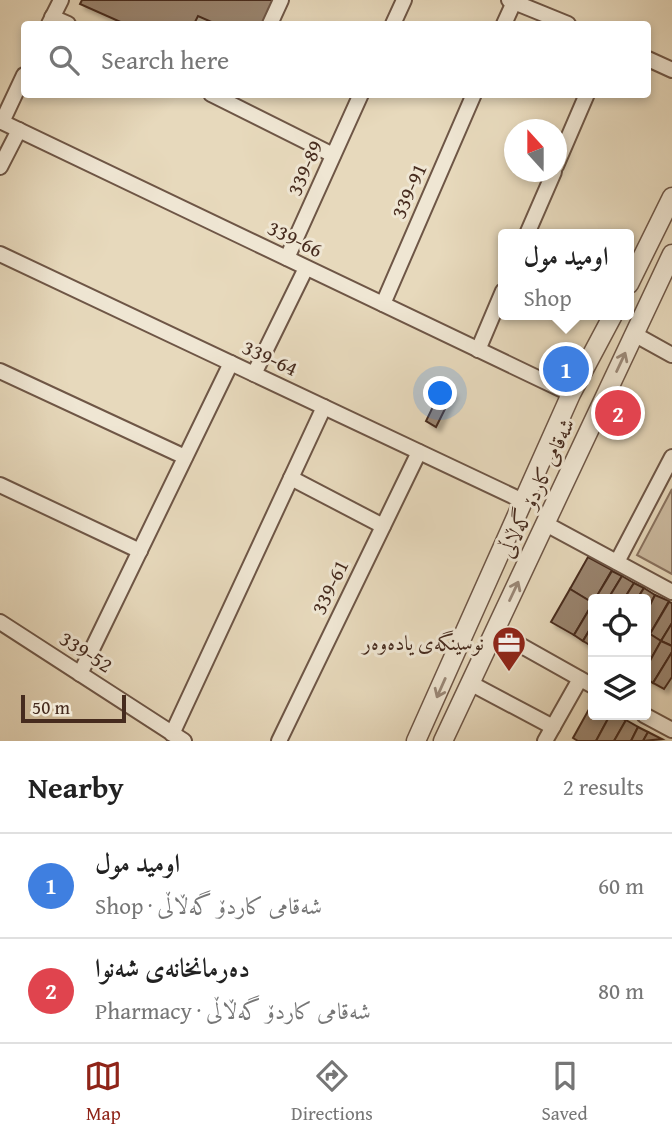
<!DOCTYPE html>
<meta charset="utf-8">
<style>
body{margin:0;font-family:"Gentium Book Plus",Amiri,serif;background:#f2f2f2;color:#222}
.controls{position:absolute;right:21px;bottom:21px;display:grid;overflow:hidden;border-radius:7px;box-shadow:0 4px 10px #0003}
.controls button{width:63px;height:63px;display:grid;place-items:center;padding:0;border:0;border-bottom:2px solid #e0e0e0;background:#fff;color:#222;font:35px sans-serif}
.compass{position:absolute;left:504px;top:119px;width:63px;height:63px;border-radius:50%;background:#fff;box-shadow:0 4px 10px #0003;rotate:339deg}
.scale{position:absolute;left:21px;bottom:18px;width:105px;box-sizing:border-box;padding-left:7px;border:4px solid #462b1e;border-top:0;font-size:19px;line-height:24px;white-space:nowrap;color:#462b1e;-webkit-text-stroke:5px #efe6d3;paint-order:stroke}
.you{position:absolute;left:441px;top:394px;width:24px;height:24px;margin:-18px;border:5px solid #fff;border-radius:50%;background:#1a73e8;box-shadow:0 0 0 10px #1a73e833}
.badge{display:grid;place-items:center;width:46px;height:46px;border-radius:50%;background:#8f2418;color:#fff;font-size:23px;font-weight:700}
.pin{position:absolute;translate:-50% -50%;border:4px solid #fff;box-shadow:0 2px 7px #0006}
.popup{position:absolute;left:498px;top:229px;width:136px;height:91px;box-sizing:border-box;display:grid;place-content:center;border-radius:7px;background:#fff;filter:drop-shadow(0 2px 5px #0005);font-size:23px;white-space:nowrap;color:#767676}
.popup b{font-size:26px;color:#222}
.popup::after{content:'';position:absolute;left:50%;top:100%;margin-left:-14px;border:14px solid transparent;border-top-color:#fff}
.list{margin:0;padding:0;list-style:none}
h2{display:flex;justify-content:space-between;align-items:center;height:91px;margin:0;padding:0 28px;font-size:30px}
h2 small{font-size:23px;font-weight:400;color:#767676}
.list li{display:grid;grid-template-columns:46px 1fr auto;gap:21px;align-items:center;box-sizing:border-box;height:105px;padding:0 28px;border-top:2px solid #e0e0e0}
.list b{display:block;font-size:26px;white-space:nowrap}
.list p{margin:0;font-size:23px;white-space:nowrap;color:#767676}
.list em{font-size:23px;font-style:normal;color:#767676}
.icon{flex:none;width:38px;height:38px;fill:none;stroke:currentColor;stroke-width:2;stroke-linecap:round;stroke-linejoin:round}
.map{position:relative;flex:none;width:672px;height:741px;overflow:hidden}
.search{position:absolute;background:#fff;box-shadow:0 4px 10px #0003;left:21px;right:21px;top:21px;height:77px;display:flex;align-items:center;gap:18px;box-sizing:border-box;padding:0 24px;border-radius:7px;color:#767676;font-size:26px}
.sheet{height:301px;background:#fff}
nav{display:flex;justify-content:space-around;align-items:center;box-sizing:border-box;height:98px;border-top:2px solid #e0e0e0;background:#fff;font-size:19px;color:#767676}
nav a{display:grid;justify-items:center;gap:4px}
nav .on{color:#8f2418}
.map>svg:first-child{display:block}
.green{fill:#ccbba1;stroke:#897360;stroke-width:2}
.building{fill:#9a8570;stroke:#462b1e;stroke-width:2;filter:url(#shadow)}
.lines{fill:none;stroke-linecap:round;stroke-linejoin:round}
.minor-casing{stroke:#6e5646;stroke-width:18}
.tertiary-casing{stroke:#6e5646;stroke-width:21}
.minor{stroke:#efe6d3;stroke-width:14}
.tertiary{stroke:#efe6d3;stroke-width:18}
.oneway{stroke:#9a8878}
.labels{text-anchor:middle;stroke-width:6;stroke-linejoin:round;paint-order:stroke}
.street-label{font-size:21px;fill:#462b1e;stroke:#efe6d3}
.poi-label{font-size:21px;fill:#462b1e;stroke:#efe6d3;text-anchor:end}
</style>
<div class="map">
<svg width="672" height="741" viewBox="0 0 672 741">
<defs>
<filter id="shadow"><feDropShadow dx="4.5" dy="4.5" stdDeviation="2" flood-color="#0004"/></filter>
</defs>
<rect width="100%" height="100%" fill="#e7d9bc"/>
<filter id="stains"><feTurbulence type="fractalNoise" baseFrequency=".00286" numOctaves="4"/><feColorMatrix values="0 0 0 0 .2 0 0 0 0 .09 0 0 0 0 .02 0 0 0 .5 -.17"/></filter>
<radialGradient id="worn" r=".72"><stop offset=".6" stop-color="#630" stop-opacity="0"/><stop offset="1" stop-color="#630" stop-opacity=".3"/></radialGradient>
<path class="green" d="M672 489V574L637 555Z"/>
<g class="building">
<path d="M82 0H274L262 24H216L198 16 194 24H125L80 4Z"/>
<path d="M442 388 453 393 436 427 426 421Z"/>
<path d="M588 557 612 570 593 603 570 589Z"/>
<path d="M612 571 622 576 608 599H595Z"/>
<path d="M622 576 634 583 624 599H608Z"/>
<path d="M634 583 644 588 637 599H624Z"/>
<path d="M644 588 655 595 646 613V599H637Z"/>
<path d="M570 589 593 603 574 635 551 622Z"/>
<path d="M655 595 669 601 650 634 646 632V613Z"/>
<path d="M669 602 672 603V623L661 641 650 634Z"/>
<path d="M593 603V624L583 641 574 635Z"/>
<path d="M672 623V646L661 641Z"/>
<path d="M593 624V647L583 641Z"/>
<path d="M650 634 661 641 646 668V642Z"/>
<path d="M661 641 672 646V652L653 683 646 678V668Z"/>
<path d="M672 652V677L664 689 653 683Z"/>
<path d="M593 702V715H610L596 741H578L573 738Z"/>
<path d="M610 715 626 720 614 741H596Z"/>
<path d="M626 720 638 727 631 741H614Z"/>
<path d="M638 727 648 732 643 741H631Z"/>
<path d="M648 732 662 739 643 741Z"/>
</g>
<g class="lines">
<g class="minor-casing">
<g id="minor">
<path d="M509 0 568 24"/>
<path d="M52 17 68 24"/>
<path d="M49 24 61 0"/>
<path d="M270 24 281 0"/>
<path d="M393 24 404 0"/>
<path d="M504 24 514 2"/>
<path d="M648 59 672 70"/>
<path d="M211 94 333 155"/>
<path d="M0 121 571 394"/>
<path d="M2 122 24 75"/>
<path d="M556 166 587 94"/>
<path d="M0 167 19 130"/>
<path d="M527 234 554 172"/>
<path d="M0 254 523 501"/>
<path d="M287 258 361 94"/>
<path d="M383 304 474 94"/>
<path d="M634 334 672 355"/>
<path d="M478 350 503 291"/>
<path d="M0 371 185 457"/>
<path d="M254 374 306 268"/>
<path d="M291 478 383 526"/>
<path d="M0 485 140 551"/>
<path d="M546 524 672 592"/>
<path d="M617 562 672 457"/>
<path d="M0 622 184 741"/>
<path d="M495 631 593 686"/>
<path d="M80 674 231 363"/>
<path d="M470 683 553 727"/>
<path d="M644 715 672 730"/>
<path d="M172 734 324 407"/>
<path d="M279 741 419 452"/>
<path d="M545 741 580 679"/>
</g>
</g>
<g class="tertiary-casing">
<g id="tertiary">
<path d="M629 284 672 197"/>
<path d="M416 741 571 394 613 315"/>
<path d="M443 741 672 254"/>
</g>
</g>
<use href="#minor" class="minor"/>
<use href="#tertiary" class="tertiary"/>
</g>
<defs><path id="oneway-shaft" d="M-6 0H5M1.5-3L5.5 0L1.5 3" fill="none" stroke-width="1.6" stroke-linecap="round" stroke-linejoin="round" transform="scale(1.75)"/></defs>
<g class="oneway">
<use href="#oneway-shaft" transform="translate(621 362) rotate(-65)"/>
<use href="#oneway-shaft" transform="translate(514 591) rotate(-65)"/>
<use href="#oneway-shaft" transform="translate(441 688) rotate(114)"/>
</g>
<defs>
<g id="office-pin" transform="scale(1.75)"><path d="M0 17L-7.5 6A9.5 9.5 0 1 1 7.5 6Z" fill="#8f2418" stroke="#efe6d3"/><path d="M-6-3h4V-5.5h4V-3h4V5H-6ZM-1-4.5V-3h2v-1.5ZM-6 0V1H6V0Z" fill="#fff"/></g>
</defs>
<g fill-rule="evenodd">
<use href="#office-pin" x="509" y="643"/>
</g>
<g class="labels">
<g class="street-label">
<text transform="translate(305 168) rotate(-66)" y="7">339-89</text>
<text transform="translate(409 191) rotate(-66)" y="7">339-91</text>
<text transform="translate(295 239) rotate(26)" y="7">339-66</text>
<text transform="translate(270 358) rotate(25)" y="7">339-64</text>
<text transform="translate(537 488) rotate(-65)" y="7">شەقامی کاردۆ گەڵاڵی</text>
<text transform="translate(330 587) rotate(-64)" y="7">339-61</text>
<text transform="translate(86 652) rotate(33)" y="7">339-52</text>
</g>
<g class="poi-label">
<text x="484" y="650">نوسینگەی یادەوەر</text>
</g>
</g>
<rect width="100%" height="100%" filter="url(#stains)"/>
<rect width="100%" height="100%" fill="url(#worn)"/>
</svg>
<div class="controls">
<button><svg class="icon" aria-label="locate" viewBox="0 0 24 24"><circle cx="12" cy="12" r="6"/><path d="M12 2v4M12 18v4M2 12h4M18 12h4"/></svg></button>
<button><svg class="icon" aria-label="layers" viewBox="0 0 24 24"><path d="M12 4l9 5-9 5-9-5zM3 14l9 5 9-5"/></svg></button>
</div>
<svg class="compass" viewBox="-18 -18 36 36"><path d="M0-13l5 13h-10z" fill="#e53935"/><path d="M0 13l5-13h-10z" fill="#767676"/></svg>
<div class="scale">50 m</div>
<div class="you"></div>
<div class="pin badge" style="left:566px;top:369px;background:#3f7fe0">1</div>
<div class="popup"><b>اوميد مول</b>Shop</div>
<div class="pin badge" style="left:618px;top:413px;background:#e0444e">2</div>
<div class="search"><svg class="icon" aria-label="search" viewBox="0 0 24 24"><circle cx="10" cy="10" r="6"/><path d="M15 15l6 6"/></svg>Search here</div>
</div>
<section class="sheet">
<h2>Nearby<small>2 results</small></h2>
<ul class="list">
<li><span class="badge" style="background:#3f7fe0">1</span><div><b>اوميد مول</b><p>Shop · شەقامی کاردۆ گەڵاڵی</p></div><em>60 m</em></li>
<li><span class="badge" style="background:#e0444e">2</span><div><b>دەرمانخانەی شەنوا</b><p>Pharmacy · شەقامی کاردۆ گەڵاڵی</p></div><em>80 m</em></li>
</ul>
</section>
<nav>
<a class="on"><svg class="icon" aria-label="map" viewBox="0 0 24 24"><path d="M3 6l6-2 6 2 6-2v14l-6 2-6-2-6 2zM9 4v14M15 6v14"/></svg>Map</a>
<a><svg class="icon" aria-label="directions" viewBox="0 0 24 24"><path d="M12 3l9 9-9 9-9-9zM9 14v-3h6M13 9l2 2-2 2"/></svg>Directions</a>
<a><svg class="icon" aria-label="saved" viewBox="0 0 24 24"><path d="M7 4h10v16l-5-4-5 4z"/></svg>Saved</a>
</nav>
